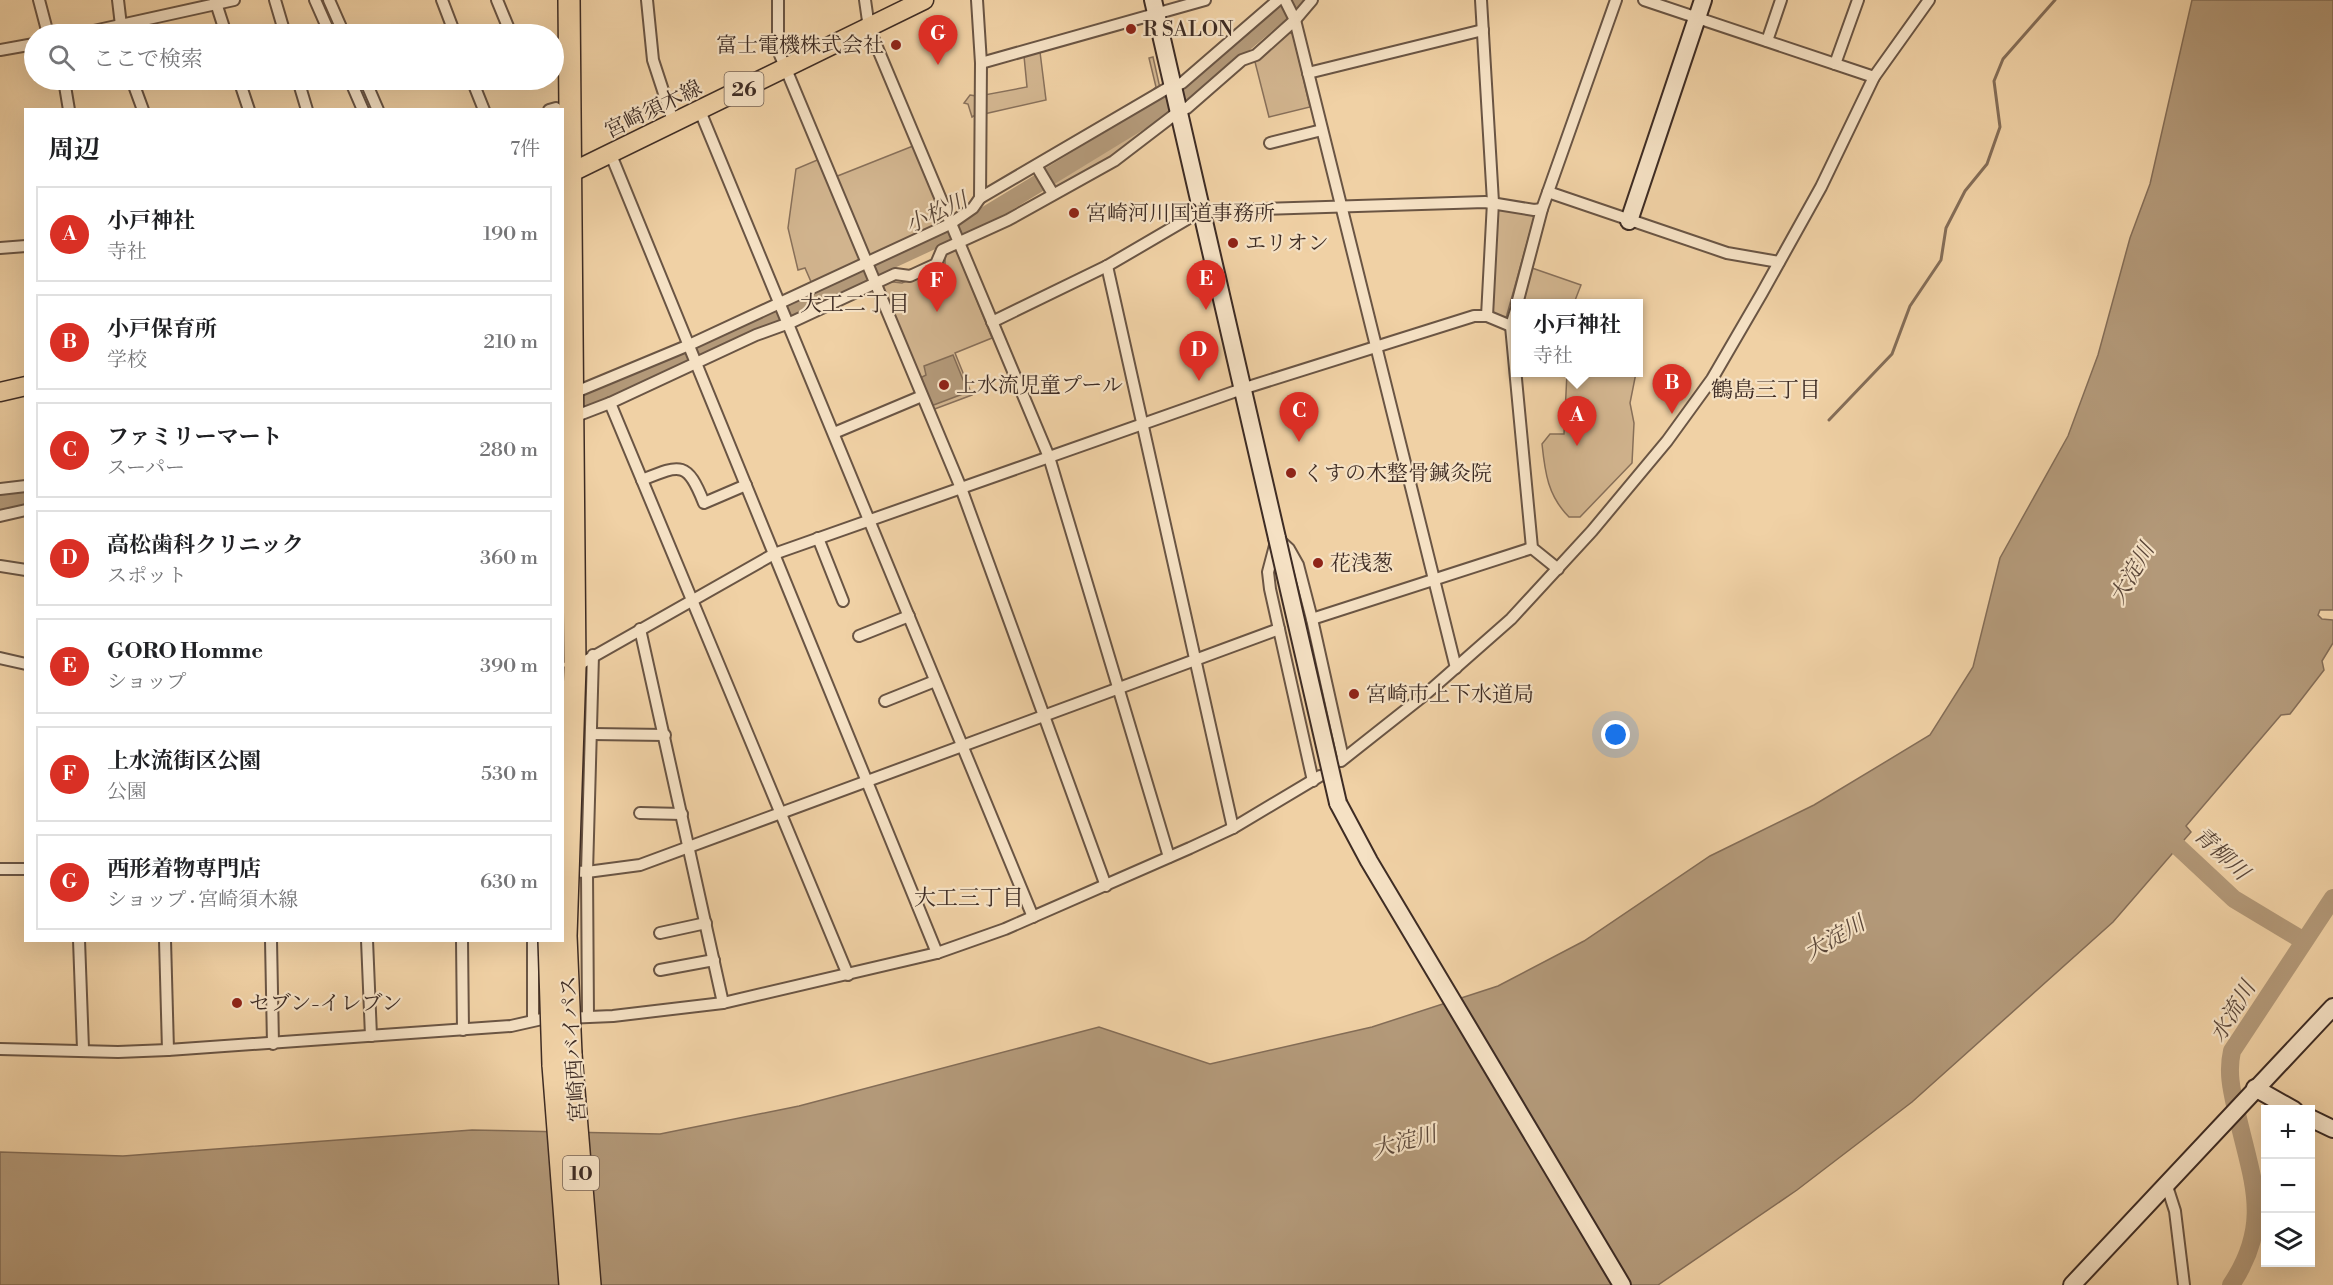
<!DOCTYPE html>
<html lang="ja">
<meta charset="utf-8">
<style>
body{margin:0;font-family:"Libre Bodoni","Noto Serif JP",serif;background:#f6f6f6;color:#202124}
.controls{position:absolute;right:18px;bottom:18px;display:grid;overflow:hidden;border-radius:0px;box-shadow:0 6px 24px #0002}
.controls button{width:54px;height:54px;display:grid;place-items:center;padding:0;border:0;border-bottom:2px solid #e0e0e0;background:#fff;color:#202124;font:30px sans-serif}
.you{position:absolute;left:1616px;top:735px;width:21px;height:21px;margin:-15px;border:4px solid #fff;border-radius:50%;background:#1a73e8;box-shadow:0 0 0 9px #1a73e833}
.badge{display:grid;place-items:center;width:39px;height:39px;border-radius:50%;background:#d93025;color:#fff;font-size:20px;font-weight:700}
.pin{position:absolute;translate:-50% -50px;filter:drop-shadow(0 2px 3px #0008)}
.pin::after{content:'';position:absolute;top:32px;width:21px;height:18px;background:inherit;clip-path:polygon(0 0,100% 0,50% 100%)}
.popup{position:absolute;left:1511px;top:299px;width:132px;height:78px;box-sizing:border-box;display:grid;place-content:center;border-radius:0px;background:#fff;filter:drop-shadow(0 2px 4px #0005);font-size:20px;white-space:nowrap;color:#757577}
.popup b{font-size:22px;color:#202124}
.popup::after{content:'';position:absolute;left:50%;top:100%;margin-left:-12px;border:12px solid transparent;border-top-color:#fff}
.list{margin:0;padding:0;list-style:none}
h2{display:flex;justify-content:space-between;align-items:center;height:78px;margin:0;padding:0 24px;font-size:26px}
h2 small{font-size:20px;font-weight:400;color:#757577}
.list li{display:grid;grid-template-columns:39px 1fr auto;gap:18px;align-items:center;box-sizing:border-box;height:96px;margin:0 12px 12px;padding:0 12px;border:2px solid #e0e0e0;border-radius:0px}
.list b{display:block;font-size:22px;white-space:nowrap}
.list p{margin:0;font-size:20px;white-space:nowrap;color:#757577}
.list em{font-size:20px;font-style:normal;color:#757577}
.icon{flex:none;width:33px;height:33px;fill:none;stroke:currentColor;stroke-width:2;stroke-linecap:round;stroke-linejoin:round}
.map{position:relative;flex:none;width:2333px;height:1285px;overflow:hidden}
.search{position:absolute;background:#fff;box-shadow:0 6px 24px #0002;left:24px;top:24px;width:540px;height:66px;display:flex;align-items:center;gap:15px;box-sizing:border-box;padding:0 21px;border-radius:33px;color:#757577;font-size:22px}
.panel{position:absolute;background:#fff;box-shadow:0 6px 24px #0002;left:24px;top:108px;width:540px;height:834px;border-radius:0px}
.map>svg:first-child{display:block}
.green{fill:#d2b58f;stroke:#88705a;stroke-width:1.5}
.water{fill:#b39979;stroke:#846d57;stroke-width:1.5}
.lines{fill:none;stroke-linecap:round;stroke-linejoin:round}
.stream{stroke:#846d57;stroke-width:3}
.river{stroke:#b39979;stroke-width:18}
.street-casing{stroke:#6a5544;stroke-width:14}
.secondary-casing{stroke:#3e2c24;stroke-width:20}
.primary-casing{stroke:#3e2c24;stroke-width:21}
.highway-casing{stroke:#3e2c24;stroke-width:24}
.street{stroke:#f5e1c4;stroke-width:10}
.secondary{stroke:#f5e1c4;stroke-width:16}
.primary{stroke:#f0d1a5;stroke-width:18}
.highway{stroke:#f0d1a5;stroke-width:21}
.secondary-bridge-casing{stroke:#3e2c24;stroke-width:20;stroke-linecap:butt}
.highway-bridge-casing{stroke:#3e2c24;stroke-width:24;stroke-linecap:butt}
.secondary-bridge{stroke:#f5e1c4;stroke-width:16}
.highway-bridge{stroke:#f0d1a5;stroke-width:21}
.poi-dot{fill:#8f2418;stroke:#f5e1c4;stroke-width:2}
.labels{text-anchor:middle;stroke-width:4.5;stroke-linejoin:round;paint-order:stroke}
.shield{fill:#f5e1c4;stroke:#756254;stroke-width:1.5}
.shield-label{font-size:20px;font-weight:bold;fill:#3e2c24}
.poi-label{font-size:21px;fill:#3e2c24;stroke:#f5e1c4;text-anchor:start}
.street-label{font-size:21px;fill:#3e2c24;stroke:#f5e1c4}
.water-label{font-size:22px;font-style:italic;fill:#5b4739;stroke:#f5e1c4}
.neighbourhood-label{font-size:22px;fill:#3e2c24;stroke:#f5e1c4}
</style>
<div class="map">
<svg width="2333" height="1285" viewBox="0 0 2333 1285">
<rect width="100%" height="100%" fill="#f0d1a5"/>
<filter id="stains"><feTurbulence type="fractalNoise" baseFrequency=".00333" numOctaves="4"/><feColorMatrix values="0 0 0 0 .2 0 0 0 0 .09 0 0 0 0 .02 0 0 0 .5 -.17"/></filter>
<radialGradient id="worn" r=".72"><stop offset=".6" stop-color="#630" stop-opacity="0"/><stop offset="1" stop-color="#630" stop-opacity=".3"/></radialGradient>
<g class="green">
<path d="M1288 32 1293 34 1310 107 1269 117 1255 62Z"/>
<path d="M1040 52 1046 100 984 114V95L1027 87 1024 56Z"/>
<path d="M1153 57 1160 88 1149 93 1156 87 1149 58Z"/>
<path d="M970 95 976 96 977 114 972 117 968 104 964 103Z"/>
<path d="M1162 96 1166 118 1113 160 1055 191 1040 167Z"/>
<path d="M913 146 942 217 939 224 872 256 868 254 835 177Z"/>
<path d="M822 158 861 262 812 284 805 268 798 270 788 228 796 169Z"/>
<path d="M1501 209 1535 214 1506 318 1491 314 1496 213Z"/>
<path d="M956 249 992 338 955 353 972 395 932 410 882 285 885 281 902 283 945 264V251Z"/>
<path d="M1532 268 1581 285 1574 303 1522 304Z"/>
<path d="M1567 373H1636L1630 403 1634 423 1632 463 1580 517H1569C1548 496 1545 473 1542 444L1550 434H1564Z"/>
</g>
<g class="water">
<path d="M2192 0H2333V610H2320L2318 615 2322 619 2333 620V643L2322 661 2324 670 2290 714 2281 715 2186 826 2191 832 2113 922 1912 1102 1797 1190 1658 1285H0V1152L123 1156 472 1130 660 1134 799 1106 1099 1027 1210 1064 1372 1027 1498 986 1584 941 1710 856 1814 805 1930 735 1973 667 2000 558 2068 436 2098 355 2130 238 2150 184Z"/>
<path d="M953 355 968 392 931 406 920 378 926 375 924 366Z"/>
</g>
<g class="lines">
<path class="stream" d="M1829 420 1892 354 1910 306 1941 260 1946 228 1965 191 1987 164 2000 127 1994 81 2003 59 2055 0"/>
<g class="river">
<path d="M562 408 595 397 985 216 1150 115 1199 81 1295 0"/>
<path d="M0 502 26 496"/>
<path d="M2168 824 2174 843 2234 899 2304 941"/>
<path d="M2231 1285C2273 1222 2252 1181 2237 1114 2232 1092 2227 1073 2232 1051L2333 898"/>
</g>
<g class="street-casing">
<g id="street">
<path d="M39 0 48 34"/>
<path d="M118 0 122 34"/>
<path d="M215 0 226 34"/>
<path d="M275 0 285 34"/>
<path d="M315 0 330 34"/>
<path d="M329 0 344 34"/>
<path d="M442 0 455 34"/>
<path d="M497 0 511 34"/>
<path d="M647 0 653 60 674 124"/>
<path d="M778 0V50L961 488 1106 886"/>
<path d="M865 0 869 28 1049 457 1169 857"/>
<path d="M977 0 981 63 980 198"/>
<path d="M1285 0 1295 20 1456 668"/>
<path d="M1481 0 1493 202 1487 316"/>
<path d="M1644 0 1874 77"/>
<path d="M80 34 234 0"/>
<path d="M1767 41 1781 0"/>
<path d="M554 45 556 44"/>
<path d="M0 50 34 44"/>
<path d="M981 63 1205 0"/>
<path d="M1835 64 1858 0"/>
<path d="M1308 73 1483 30"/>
<path d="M64 80 69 110"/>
<path d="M132 80 143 110"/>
<path d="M239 80 249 110"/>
<path d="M298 80 307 110"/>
<path d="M350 80 363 110"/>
<path d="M365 80 378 110"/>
<path d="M472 80 484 110"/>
<path d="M549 110 556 108"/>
<path d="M700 111 1033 917"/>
<path d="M1270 143 1322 130"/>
<path d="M611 155 937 953"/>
<path d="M1037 167 1053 194"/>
<path d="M1548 192 1727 253 1779 262"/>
<path d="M0 248 26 246"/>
<path d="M1107 266 1233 828"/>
<path d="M1517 304 1542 209 1616 0"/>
<path d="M1516 310 1511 326 1532 548 1558 569"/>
<path d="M992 322 1107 266 1201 211 1485 202 1534 210 1542 209"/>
<path d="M571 394 689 345 950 224 973 208 980 198 1166 89 1182 83 1278 0"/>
<path d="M610 403 848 975"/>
<path d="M571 418 610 403 756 335 792 322 895 274 910 276 936 264 942 250 1008 220 1114 161 1178 112 1187 108 1242 60 1256 55 1295 20 1312 0"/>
<path d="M834 433 922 396"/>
<path d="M642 480C681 464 687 461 704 503L746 485"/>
<path d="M0 489 26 486"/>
<path d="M0 516 26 510"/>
<path d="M818 538 843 601"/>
<path d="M0 566 26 570"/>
<path d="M1312 619 1532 548"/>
<path d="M640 629 723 1003"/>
<path d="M859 636 909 616"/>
<path d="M0 658 26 664"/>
<path d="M562 668 575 667 774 554 1242 389 1474 316H1487L1511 326"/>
<path d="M885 701 935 681"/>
<path d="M592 734 665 735"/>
<path d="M1341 761 1427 693 1511 619 1592 531 1667 441 1712 379 1762 293 1821 187 1874 77 1929 0"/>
<path d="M1313 781 1270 589 1268 572 1277 538 1289 549 1298 565 1312 619 1343 758"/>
<path d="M640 813 682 814"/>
<path d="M0 869H26"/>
<path d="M566 871 587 872 640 865 1279 629"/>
<path d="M660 933 706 923"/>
<path d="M79 940 83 1049"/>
<path d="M165 940 168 1050"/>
<path d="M271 940 273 1044"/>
<path d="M367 940 371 1036"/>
<path d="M462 940 463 1030"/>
<path d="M660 970 714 960"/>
<path d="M588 1017 587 872 593 655"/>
<path d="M533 1020V940"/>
<path d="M0 1049 118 1052 168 1050 511 1026 542 1019 613 1016 723 1003 937 953 1005 929 1190 848 1233 828 1320 776"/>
<path d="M2166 1183 2175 1211 2184 1285"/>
</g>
</g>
<g class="secondary-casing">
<g id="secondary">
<path d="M1153 0 1277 538"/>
<path d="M1629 221 1703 0"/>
<path d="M1338 803 1369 861 1622 1285"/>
<path d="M2255 1088 2294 1110"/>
<path d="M2310 1118 2333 1129"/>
<path d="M2072 1285 2333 1007"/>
</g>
</g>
<g class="primary-casing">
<g id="primary">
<path d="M562 177 924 0"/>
<path d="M0 392 26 386"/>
</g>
</g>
<g class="highway-casing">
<g id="highway">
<path d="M569 0 575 667"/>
<path d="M571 1054 590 1285"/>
<path d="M553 1065 570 1285"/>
</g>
</g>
<use href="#street" class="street"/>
<use href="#secondary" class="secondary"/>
<use href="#primary" class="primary"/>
<use href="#highway" class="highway"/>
<g class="secondary-bridge-casing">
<path id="secondary-bridge" d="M1277 538 1338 803"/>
</g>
<g class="highway-bridge-casing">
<g id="highway-bridge">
<path d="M549 940 553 1065"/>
<path d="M571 1054 566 936 575 667"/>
</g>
</g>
<use href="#secondary-bridge" class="secondary-bridge"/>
<use href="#highway-bridge" class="highway-bridge"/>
</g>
<g class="poi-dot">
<circle cx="1131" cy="29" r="6"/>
<circle cx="896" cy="45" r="6"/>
<circle cx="1074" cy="213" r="6"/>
<circle cx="1233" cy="243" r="6"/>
<circle cx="944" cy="385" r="6"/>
<circle cx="1291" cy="473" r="6"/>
<circle cx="1318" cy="563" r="6"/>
<circle cx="1354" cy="694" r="6"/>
<circle cx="237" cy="1003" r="6"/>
</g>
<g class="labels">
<g class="shield">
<rect x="724.5" y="72" width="39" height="34" rx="4.5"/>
<rect x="563" y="1156" width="36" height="34" rx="4.5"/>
</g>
<g class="shield-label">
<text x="744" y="96">26</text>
<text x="581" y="1180">10</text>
</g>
<g class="poi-label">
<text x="1143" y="36">R SALON</text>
<text x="884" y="52" text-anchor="end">富士電機株式会社</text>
<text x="1086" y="220">宮崎河川国道事務所</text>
<text x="1245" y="250">エリオン</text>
<text x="956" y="392">上水流児童プール</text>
<text x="1303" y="480">くすの木整骨鍼灸院</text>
<text x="1330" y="570">花浅葱</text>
<text x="1366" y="701">宮崎市上下水道局</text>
<text x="249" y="1010">セブン-イレブン</text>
</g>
<g class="street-label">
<text transform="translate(653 109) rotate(-26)" y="7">宮崎須木線</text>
<text transform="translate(573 1049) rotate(-94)" y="7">宮崎西バイパス</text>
</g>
<g class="water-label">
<text transform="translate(936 212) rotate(-25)" y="8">小松川</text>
<text transform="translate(2131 573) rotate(-60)" y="8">大淀川</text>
<text transform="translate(2222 853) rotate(43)" y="8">青柳川</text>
<text transform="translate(1834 937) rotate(-30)" y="8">大淀川</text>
<text transform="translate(2232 1011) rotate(-59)" y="8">水流川</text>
<text transform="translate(1404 1141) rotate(-15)" y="8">大淀川</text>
</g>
<g class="neighbourhood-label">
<text x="855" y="311">大工二丁目</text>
<text x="1766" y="397">鶴島三丁目</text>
<text x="969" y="905">大工三丁目</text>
</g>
</g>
<rect width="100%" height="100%" filter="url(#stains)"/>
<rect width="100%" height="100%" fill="url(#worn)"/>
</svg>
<div class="controls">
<button>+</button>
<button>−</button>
<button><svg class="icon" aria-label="layers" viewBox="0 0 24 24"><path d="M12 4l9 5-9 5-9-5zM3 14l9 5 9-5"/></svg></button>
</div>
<div class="you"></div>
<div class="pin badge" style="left:1577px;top:446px">A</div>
<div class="popup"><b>小戸神社</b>寺社</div>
<div class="pin badge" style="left:1672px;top:414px">B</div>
<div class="pin badge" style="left:1299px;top:442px">C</div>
<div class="pin badge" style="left:1199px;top:381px">D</div>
<div class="pin badge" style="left:1206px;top:310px">E</div>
<div class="pin badge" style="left:937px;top:312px">F</div>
<div class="pin badge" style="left:938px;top:65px">G</div>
<div class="search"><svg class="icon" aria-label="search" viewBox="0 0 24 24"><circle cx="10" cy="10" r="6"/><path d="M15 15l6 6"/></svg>ここで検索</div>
<section class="panel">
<h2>周辺<small>7件</small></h2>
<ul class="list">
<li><span class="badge">A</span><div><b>小戸神社</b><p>寺社</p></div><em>190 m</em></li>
<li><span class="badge">B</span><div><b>小戸保育所</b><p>学校</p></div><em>210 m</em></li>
<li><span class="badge">C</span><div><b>ファミリーマート</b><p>スーパー</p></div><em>280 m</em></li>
<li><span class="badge">D</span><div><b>高松歯科クリニック</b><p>スポット</p></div><em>360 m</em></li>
<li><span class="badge">E</span><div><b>GORO Homme</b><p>ショップ</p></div><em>390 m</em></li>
<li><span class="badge">F</span><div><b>上水流街区公園</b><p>公園</p></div><em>530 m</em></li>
<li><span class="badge">G</span><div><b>西形着物専門店</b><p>ショップ · 宮崎須木線</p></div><em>630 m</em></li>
</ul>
</section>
</div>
